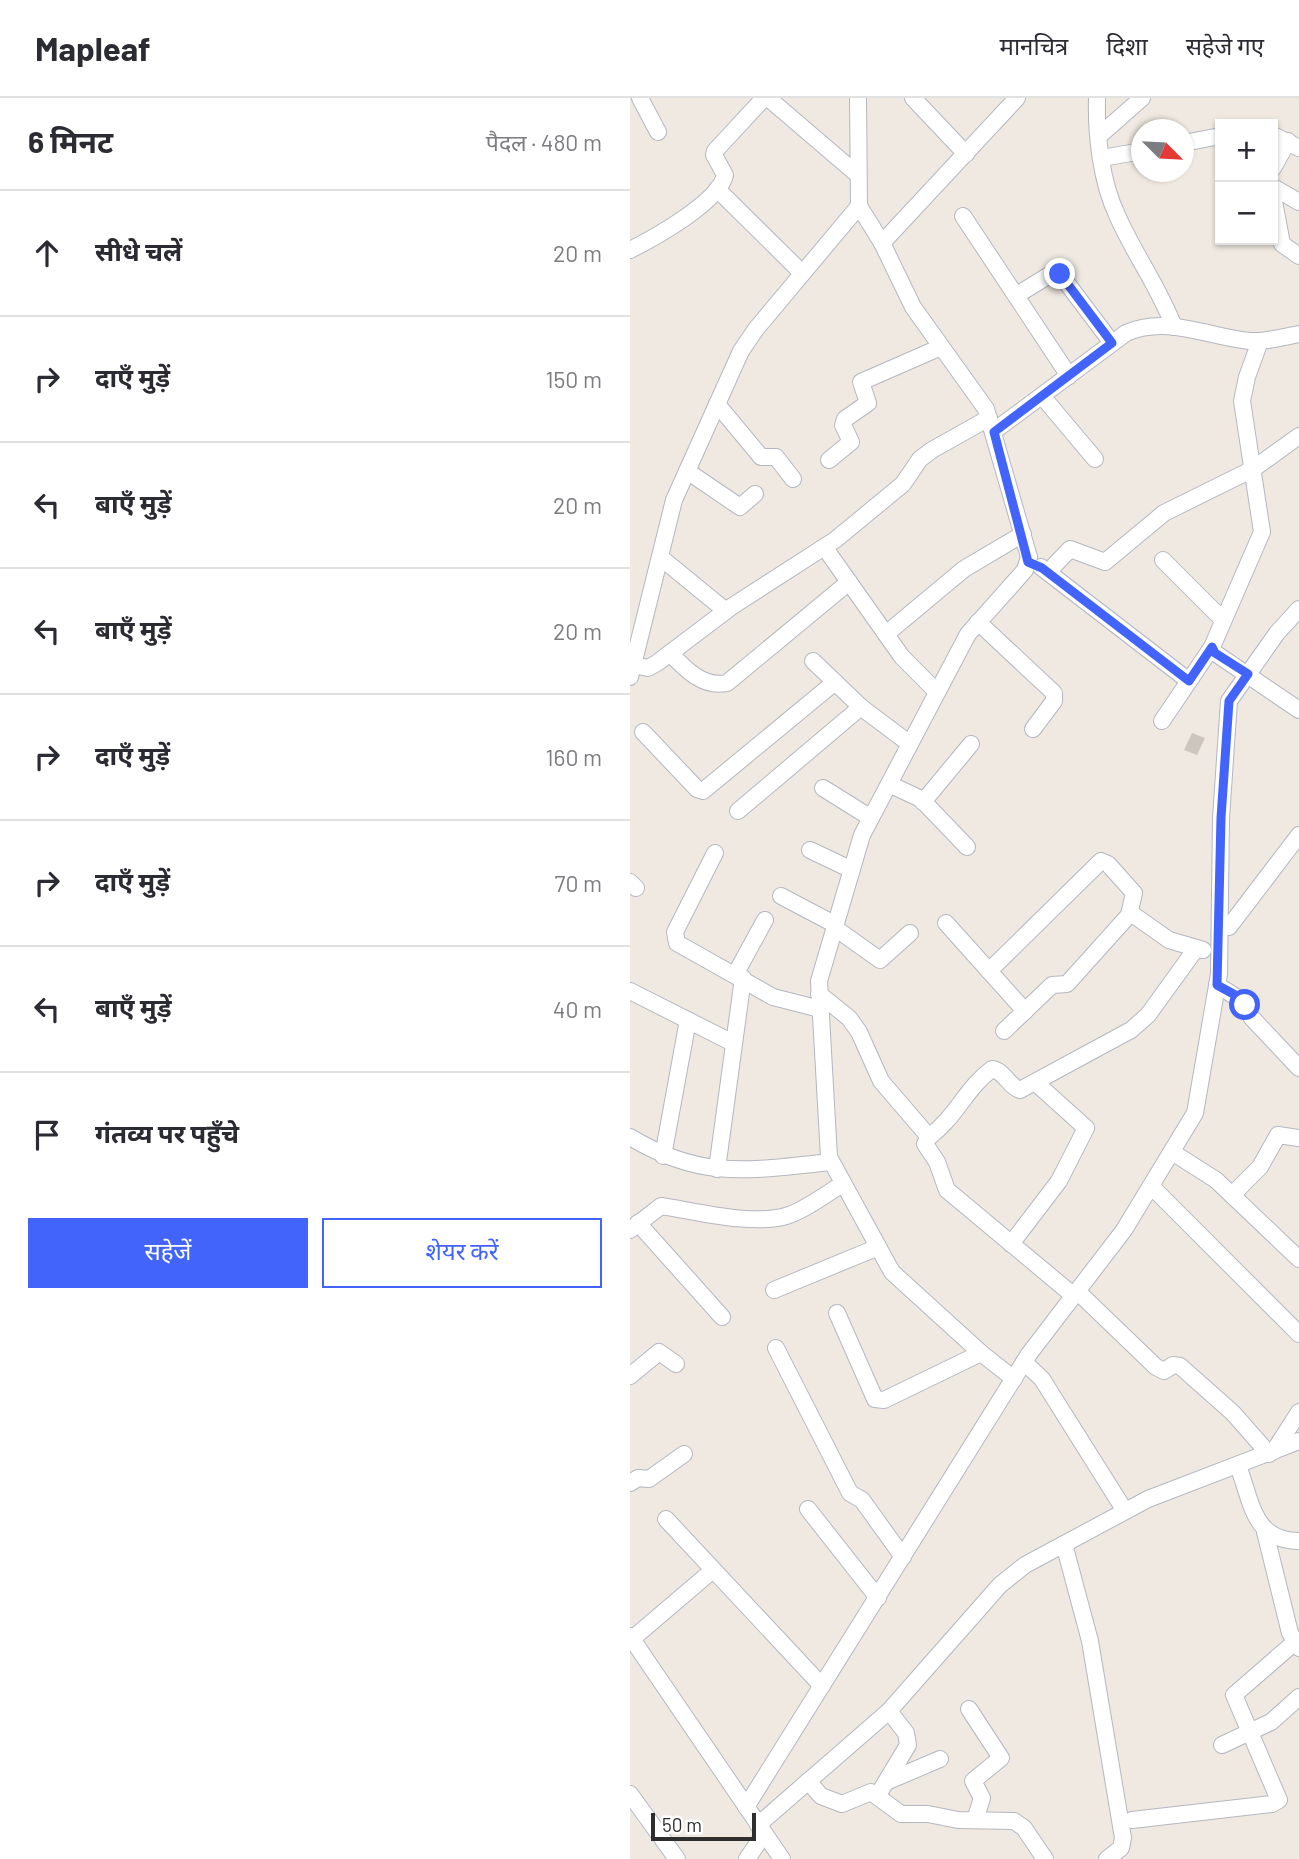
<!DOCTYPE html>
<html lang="hi">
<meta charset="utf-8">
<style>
body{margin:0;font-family:Barlow,"Noto Sans Devanagari",sans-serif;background:#f7f7f7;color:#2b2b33}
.controls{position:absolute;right:21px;top:21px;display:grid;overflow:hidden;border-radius:0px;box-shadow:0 2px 5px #0004}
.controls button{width:63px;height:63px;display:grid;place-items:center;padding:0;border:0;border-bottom:2px solid #e1e1e2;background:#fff;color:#2b2b33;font:35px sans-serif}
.compass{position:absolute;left:501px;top:21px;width:63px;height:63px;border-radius:50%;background:#fff;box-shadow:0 2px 5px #0004;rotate:114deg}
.scale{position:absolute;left:21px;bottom:18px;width:105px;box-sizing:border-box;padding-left:7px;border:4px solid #2e2e2e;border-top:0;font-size:19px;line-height:24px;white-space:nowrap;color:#2e2e2e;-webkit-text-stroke:5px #fff;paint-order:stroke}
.stop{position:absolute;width:21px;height:21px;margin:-16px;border:5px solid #4264fb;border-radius:50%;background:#fff}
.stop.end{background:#4264fb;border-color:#fff;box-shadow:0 2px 7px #0008}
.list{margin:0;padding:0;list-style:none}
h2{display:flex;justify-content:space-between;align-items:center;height:91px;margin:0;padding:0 28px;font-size:30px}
h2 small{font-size:23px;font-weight:400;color:#7c7c81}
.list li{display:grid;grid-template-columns:46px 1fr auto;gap:21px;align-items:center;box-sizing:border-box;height:126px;padding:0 28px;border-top:2px solid #e1e1e2}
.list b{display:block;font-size:26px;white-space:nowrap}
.list em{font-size:23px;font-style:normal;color:#7c7c81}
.actions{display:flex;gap:14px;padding:21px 28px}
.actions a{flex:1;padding:16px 0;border:2px solid #4264fb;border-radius:0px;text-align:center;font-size:24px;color:#4264fb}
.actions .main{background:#4264fb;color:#fff}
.icon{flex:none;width:38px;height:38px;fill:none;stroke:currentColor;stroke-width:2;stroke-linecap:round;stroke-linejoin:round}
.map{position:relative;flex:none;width:669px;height:1761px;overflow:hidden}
header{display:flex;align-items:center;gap:42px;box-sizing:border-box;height:98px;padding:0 35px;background:#fff;border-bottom:2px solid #e1e1e2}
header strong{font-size:33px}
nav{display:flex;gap:38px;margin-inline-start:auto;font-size:24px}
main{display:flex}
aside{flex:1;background:#fff}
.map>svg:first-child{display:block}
.building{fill:#cbc7bf}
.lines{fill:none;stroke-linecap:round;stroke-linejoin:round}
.street-casing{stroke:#b4b7c1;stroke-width:18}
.street{stroke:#fff;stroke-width:16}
.route{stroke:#4264fb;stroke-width:9}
</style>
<header>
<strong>Mapleaf</strong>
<nav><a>मानचित्र</a><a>दिशा</a><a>सहेजे गए</a></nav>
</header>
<main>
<aside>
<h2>6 मिनट<small>पैदल · 480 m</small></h2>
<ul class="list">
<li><svg class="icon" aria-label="ahead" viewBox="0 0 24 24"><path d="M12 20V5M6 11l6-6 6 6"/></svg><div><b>सीधे चलें</b></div><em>20 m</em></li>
<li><svg class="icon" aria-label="right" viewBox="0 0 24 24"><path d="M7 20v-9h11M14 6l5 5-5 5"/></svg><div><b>दाएँ मुड़ें</b></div><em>150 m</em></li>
<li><svg class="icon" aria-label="left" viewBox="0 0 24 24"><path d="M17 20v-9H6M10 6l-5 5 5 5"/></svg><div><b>बाएँ मुड़ें</b></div><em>20 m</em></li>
<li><svg class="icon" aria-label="left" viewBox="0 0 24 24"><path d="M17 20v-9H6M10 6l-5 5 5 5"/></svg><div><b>बाएँ मुड़ें</b></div><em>20 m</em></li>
<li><svg class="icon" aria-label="right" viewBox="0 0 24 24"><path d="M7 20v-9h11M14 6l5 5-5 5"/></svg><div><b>दाएँ मुड़ें</b></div><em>160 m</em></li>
<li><svg class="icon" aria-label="right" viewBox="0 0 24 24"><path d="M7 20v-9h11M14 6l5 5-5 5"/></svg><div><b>दाएँ मुड़ें</b></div><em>70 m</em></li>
<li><svg class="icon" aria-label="left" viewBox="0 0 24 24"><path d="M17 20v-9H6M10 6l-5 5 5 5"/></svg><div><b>बाएँ मुड़ें</b></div><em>40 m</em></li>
<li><svg class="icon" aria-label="arrive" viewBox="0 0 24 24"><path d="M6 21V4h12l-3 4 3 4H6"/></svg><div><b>गंतव्य पर पहुँचे</b></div></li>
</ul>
<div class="actions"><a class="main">सहेजें</a><a>शेयर करें</a></div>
</aside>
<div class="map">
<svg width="669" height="1761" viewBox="0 0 669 1761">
<rect width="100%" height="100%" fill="#efe9e1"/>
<path class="building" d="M562 635 575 640 567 657 554 652Z"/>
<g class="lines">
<g class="street-casing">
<g id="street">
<path d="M10 0 28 34"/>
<path d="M138 0 228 77"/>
<path d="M228 0 229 108 252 145 283 209 356 311 399 459 395 472 338 536 232 737 189 883 199 1059 262 1174 351 1255 384 1281"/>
<path d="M283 0 336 56"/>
<path d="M467 0C466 37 471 83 487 117 504 156 529 189 544 229"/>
<path d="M643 37 669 50"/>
<path d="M469 38 512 0"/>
<path d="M554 45 590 38"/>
<path d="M472 60 512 53"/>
<path d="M643 70 658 43"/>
<path d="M643 89 669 104"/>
<path d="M87 91 172 175"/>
<path d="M643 98 652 146 669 158"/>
<path d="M333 118 439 278"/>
<path d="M252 145 387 0"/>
<path d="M0 152C24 140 89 104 95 77L84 57 85 53 134 0"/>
<path d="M387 197 421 176H430L482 245"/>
<path d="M630 243 617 279 612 303 632 434 582 549 585 555 669 612"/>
<path d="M412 298 465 361"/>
<path d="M87 306 131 359H146L163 381"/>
<path d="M364 333 496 235C537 217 578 239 620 243 636 244 653 239 669 236"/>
<path d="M199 362 221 344 213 327 215 321 238 305 231 284 311 249"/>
<path d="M57 373 110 409 125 396"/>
<path d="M195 450 272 559 307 594"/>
<path d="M30 459 96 513"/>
<path d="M533 462 592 521"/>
<path d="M411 469 559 583"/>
<path d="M418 474 440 451 475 464 534 415 623 371 669 338"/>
<path d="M348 524 424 595V603L403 631"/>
<path d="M256 536 334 471 393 436"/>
<path d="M40 555C55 571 73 590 97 585L219 484"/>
<path d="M183 563 232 610 280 646"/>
<path d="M4 567 18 570 27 565 101 509 205 442 273 386 290 361 302 352 359 320"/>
<path d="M0 579 44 402 111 253 126 231 229 108"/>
<path d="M532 623 582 549"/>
<path d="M13 634 67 691 73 693 205 584"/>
<path d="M259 686 291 701 337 749"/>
<path d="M193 690 241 720"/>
<path d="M293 704 341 646"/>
<path d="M108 713 231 609"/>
<path d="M180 752 222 772"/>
<path d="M85 755 45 834 47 845 143 899 190 911"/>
<path d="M0 784 6 790"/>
<path d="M151 798 206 827"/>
<path d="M590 824 599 829 669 737"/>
<path d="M316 825 395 913"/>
<path d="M205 830 250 862 280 835"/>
<path d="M359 873 471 763 478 766 504 795 499 817"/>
<path d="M106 875 135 822"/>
<path d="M587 887 611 902 622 920 669 970"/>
<path d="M0 893 103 945"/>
<path d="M189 896 219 920 229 934 251 983 299 1039 295 1046 307 1064 317 1092 444 1198"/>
<path d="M374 933 422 887 437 886 499 817 505 818 539 842 573 852"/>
<path d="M0 1039C73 1083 121 1072 201 1064"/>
<path d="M299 1039C327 1018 336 990 362 971 375 973 378 988 390 992L501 932 518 917 565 852"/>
<path d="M542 1054 586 1082 669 1161"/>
<path d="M33 1058 58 922"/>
<path d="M87 1071 113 880"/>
<path d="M521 1088 669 1236"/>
<path d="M602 1097 630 1069 648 1037 669 1040"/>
<path d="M8 1125 92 1219"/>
<path d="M0 1132 31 1108C65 1113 122 1128 156 1118 176 1112 195 1096 213 1086"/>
<path d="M381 1146 429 1083 456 1030 406 985"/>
<path d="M144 1192 246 1150"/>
<path d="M447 1193 526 1269 534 1273 543 1267 550 1268 603 1315 639 1356"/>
<path d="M207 1215 245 1301 254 1302 351 1255"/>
<path d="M146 1250 220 1395 232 1402 273 1459"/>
<path d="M394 1264 412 1281 495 1413"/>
<path d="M0 1278 29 1254 46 1266"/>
<path d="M644 1353 669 1314"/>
<path d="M608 1368C622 1404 623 1443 669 1443"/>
<path d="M0 1385 8 1380 19 1381 54 1356"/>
<path d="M178 1411 248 1500"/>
<path d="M36 1421 192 1588"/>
<path d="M635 1434 660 1535 669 1550"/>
<path d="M434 1446 460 1543 493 1740 491 1750 477 1761"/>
<path d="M0 1538 152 1761"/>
<path d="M2 1541 83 1472"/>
<path d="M339 1611 371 1660 343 1683 352 1700 345 1722"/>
<path d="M592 1647 641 1624 669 1599"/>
<path d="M178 1683 191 1698 212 1706 241 1694 271 1716H298L328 1722 384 1723 394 1730 415 1761"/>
<path d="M256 1684 310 1661"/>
<path d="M0 1696 47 1761"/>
<path d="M248 1697 278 1647 276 1635 259 1613"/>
<path d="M116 1709 399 1256 494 1132 565 1015 589 876 591 720 599 603 647 535 669 511"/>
<path d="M502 1722 642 1706 649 1702 604 1597 665 1544"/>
<path d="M128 1727 259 1613 370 1487 395 1467 518 1401 669 1343"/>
<path d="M117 1761 134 1736"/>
</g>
</g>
<use href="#street" class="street"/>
</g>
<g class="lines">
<path class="route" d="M430 176 482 245 364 334 398 464 412 470 559 583 582 549 585 555 618 576 599 603 591 720 587 887 607 898 615 907"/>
</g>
</svg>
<div class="controls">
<button>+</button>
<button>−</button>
</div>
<svg class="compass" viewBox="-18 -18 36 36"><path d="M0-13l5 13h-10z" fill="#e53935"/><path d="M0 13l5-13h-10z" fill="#7c7c81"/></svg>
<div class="scale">50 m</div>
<div class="stop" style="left:615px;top:907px"></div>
<div class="stop end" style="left:430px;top:176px"></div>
</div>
</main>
